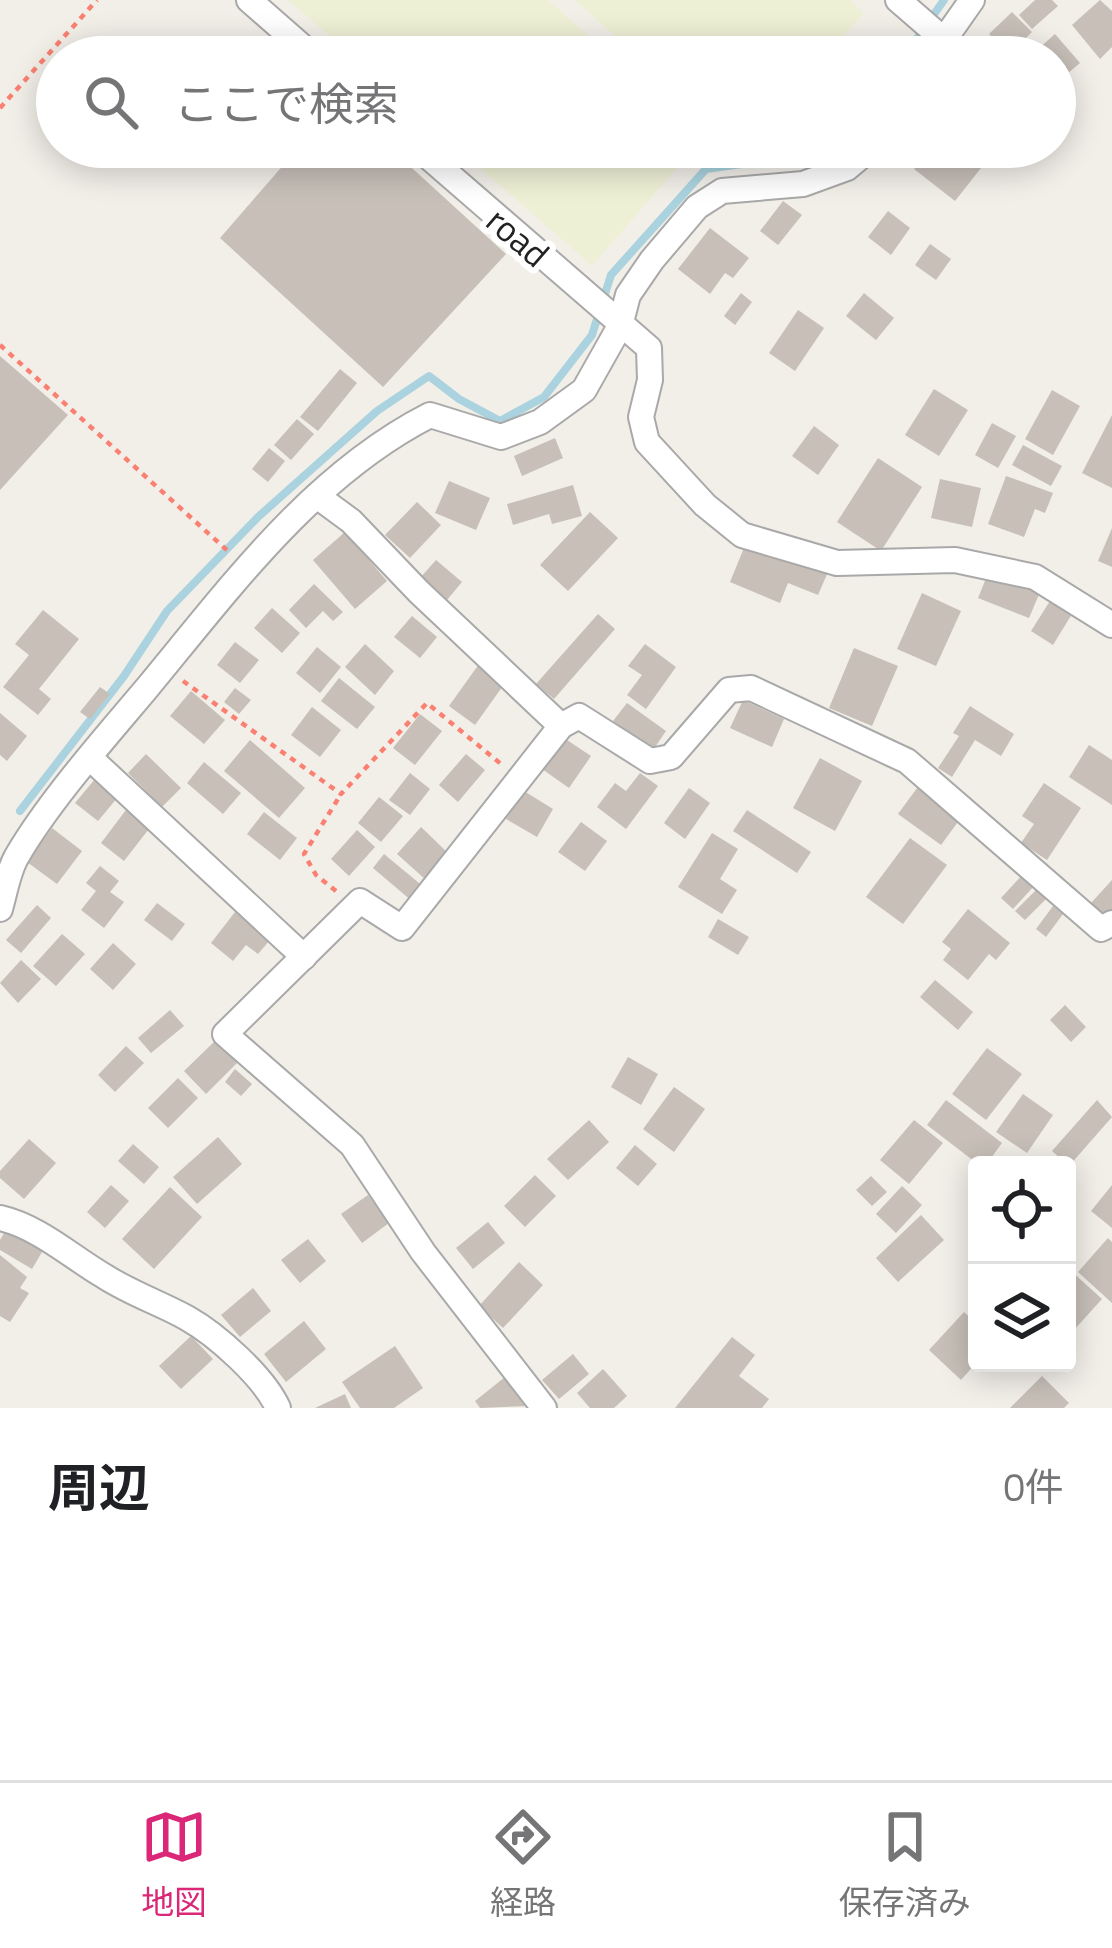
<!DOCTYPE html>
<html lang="ja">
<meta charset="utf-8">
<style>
body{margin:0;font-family:"Titillium Web","Noto Sans JP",sans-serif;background:#f6f6f6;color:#202124}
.controls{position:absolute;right:36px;bottom:36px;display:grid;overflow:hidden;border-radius:12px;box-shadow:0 6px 30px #0003}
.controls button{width:108px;height:108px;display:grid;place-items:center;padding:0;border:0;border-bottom:3px solid #e0e0e0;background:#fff;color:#202124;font:60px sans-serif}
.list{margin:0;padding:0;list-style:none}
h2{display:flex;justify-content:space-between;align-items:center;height:156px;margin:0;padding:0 48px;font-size:51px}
h2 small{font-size:39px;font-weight:400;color:#757577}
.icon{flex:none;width:66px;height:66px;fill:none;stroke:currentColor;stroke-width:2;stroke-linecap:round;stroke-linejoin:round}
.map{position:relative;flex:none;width:1112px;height:1408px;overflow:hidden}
.search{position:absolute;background:#fff;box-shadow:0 6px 30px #0003;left:36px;right:36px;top:36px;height:132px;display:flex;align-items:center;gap:30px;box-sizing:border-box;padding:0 42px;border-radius:66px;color:#757577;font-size:45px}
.sheet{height:372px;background:#fff}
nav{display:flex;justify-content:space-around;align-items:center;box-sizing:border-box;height:168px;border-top:3px solid #e0e0e0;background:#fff;font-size:33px;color:#757577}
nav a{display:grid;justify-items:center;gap:6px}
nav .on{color:#db2777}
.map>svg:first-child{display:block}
.farmland{fill:#eef0d5}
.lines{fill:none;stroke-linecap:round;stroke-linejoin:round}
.stream{stroke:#aad3df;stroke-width:8}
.building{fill:#c7bfb8}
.minor-casing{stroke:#a9a9a9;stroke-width:28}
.path{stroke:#fa8072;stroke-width:4.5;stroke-dasharray:6 6;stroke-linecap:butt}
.minor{stroke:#fff;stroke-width:24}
.labels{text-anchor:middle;stroke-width:12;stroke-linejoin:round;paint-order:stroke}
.street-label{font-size:36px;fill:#222;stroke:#fff}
</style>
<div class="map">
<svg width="1112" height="1408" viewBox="0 0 1112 1408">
<rect width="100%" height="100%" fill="#f2efe9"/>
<g class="farmland">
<path d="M288 0H548L613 57H353Z"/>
<path d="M575 0H850L864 13 825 57H638Z"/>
<path d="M456 147H695L592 266Z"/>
</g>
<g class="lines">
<g class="stream">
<path d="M904 57 944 0"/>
<path d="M20 811 124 676 167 611 258 517 377 411 429 376 459 399 500 421 544 397 592 335 611 275 706 169 834 151 837 147"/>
</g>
</g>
<g class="building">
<path d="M1035 0H1052L1058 6 1032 29 1019 15Z"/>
<path d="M1100 0 1112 11V47L1100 59 1072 25Z"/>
<path d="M1012 12 1032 32 1009 55 989 34Z"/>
<path d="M1055 34 1080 63 1055 84V57H1029Z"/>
<path d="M299 147H389L506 254 383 387 220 238Z"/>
<path d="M932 147H954L981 168 955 201 914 169Z"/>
<path d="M783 201 802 215 778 245 760 231Z"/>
<path d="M888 211 910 228 891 255 868 237Z"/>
<path d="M710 228 749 258 733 278 725 273 710 294 678 269Z"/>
<path d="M930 244 951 259 936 280 915 265Z"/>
<path d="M741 293 752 302 735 325 724 316Z"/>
<path d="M864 293 894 318 876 340 846 316Z"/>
<path d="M798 310 824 328 795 371 769 353Z"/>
<path d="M0 356 68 415 0 490Z"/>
<path d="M340 369 357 383 318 431 300 417Z"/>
<path d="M934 389 968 410 939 456 905 435Z"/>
<path d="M1052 390 1080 406 1053 455 1025 439Z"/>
<path d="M1112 415V488L1082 473Z"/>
<path d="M297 419 314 434 291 460 274 445Z"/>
<path d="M992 423 1016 436 998 468 975 455Z"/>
<path d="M814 426 839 445 818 475 792 456Z"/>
<path d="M555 438 563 458 522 476 514 456Z"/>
<path d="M1023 445 1062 466 1051 486 1012 465Z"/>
<path d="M269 448 285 461 268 482 252 469Z"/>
<path d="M878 458 922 487 881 551 837 522Z"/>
<path d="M1006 476 1053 493 1045 513 1035 509 1024 537 988 524Z"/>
<path d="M940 479 981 488 972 527 931 518Z"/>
<path d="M449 481 490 498 476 530 435 513Z"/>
<path d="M573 485 582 516 552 524 549 514 513 525 507 504Z"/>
<path d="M417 502 441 525 410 558 385 535Z"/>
<path d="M590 512 618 538 568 591 540 565Z"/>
<path d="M1112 528V567L1098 561Z"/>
<path d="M345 532 387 581 355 609 313 560Z"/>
<path d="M748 538 828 572 818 595 788 583 780 603 730 582Z"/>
<path d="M436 560 462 582 447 600 420 578Z"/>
<path d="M989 571 1040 592 1029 618 978 598Z"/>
<path d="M314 584 343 612 333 621 323 611 306 628 289 610Z"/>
<path d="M922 593 961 611 936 666 897 649Z"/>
<path d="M1050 601 1072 614 1053 645 1031 631Z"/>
<path d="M272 608 300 633 282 653 254 628Z"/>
<path d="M43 610 79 639 39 689 51 699 38 715 3 687 29 655 15 644Z"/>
<path d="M598 614 615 629 554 699 536 684Z"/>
<path d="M412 616 437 637 420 658 394 637Z"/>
<path d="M235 642 259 660 240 683 217 665Z"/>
<path d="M365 644 394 671 375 695 345 667Z"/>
<path d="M645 644 676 667 646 709 627 695 642 675 628 666Z"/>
<path d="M317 647 341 667 320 693 296 673Z"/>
<path d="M854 648 898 666 872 726 829 708Z"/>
<path d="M479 664 505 683 475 725 449 706Z"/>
<path d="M339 678 375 707 357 729 321 701Z"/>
<path d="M100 687 110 694 90 719 80 712Z"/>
<path d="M235 688 251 700 239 714 224 702Z"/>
<path d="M191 691 225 720 204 744 170 716Z"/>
<path d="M743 700 784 719 772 747 730 728Z"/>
<path d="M627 703 666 731 653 750 613 721Z"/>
<path d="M970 706 1014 734 1001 756 975 740 952 777 938 768 959 736 953 733Z"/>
<path d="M312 707 341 730 320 757 291 735Z"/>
<path d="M0 713 27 736 7 761 0 755Z"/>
<path d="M420 714 442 731 415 765 393 748Z"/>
<path d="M564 738 591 756 569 788 542 769Z"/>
<path d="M250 740 305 788 279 818 224 771Z"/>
<path d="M1089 745 1112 760V805L1069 777Z"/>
<path d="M146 754 181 788 162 807 128 773Z"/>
<path d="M466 754 485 770 458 802 439 785Z"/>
<path d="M820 758 862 781 835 831 793 808Z"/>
<path d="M204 762 241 793 223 814 187 783Z"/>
<path d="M410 773 430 789 410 815 389 800Z"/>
<path d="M640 773 658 786 626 829 597 807 615 783 626 791Z"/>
<path d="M95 779 118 797 98 821 75 803Z"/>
<path d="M1044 783 1081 808 1047 860 1021 843 1034 824 1022 816Z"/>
<path d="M920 784 963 815 941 845 898 814Z"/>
<path d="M689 788 710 803 685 839 664 823Z"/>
<path d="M524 791 553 809 537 837 506 819Z"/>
<path d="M379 797 403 816 381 842 358 823Z"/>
<path d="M129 806 152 825 124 861 101 843Z"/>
<path d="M747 810 811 852 797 873 733 831Z"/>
<path d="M264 812 297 838 280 860 247 834Z"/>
<path d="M581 822 607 841 585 871 558 852Z"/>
<path d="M421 827 448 853 425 879 397 854Z"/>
<path d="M52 828 82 851 57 884 27 862Z"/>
<path d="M357 830 375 847 349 876 331 859Z"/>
<path d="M712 833 738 849 720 879 737 890 722 914 678 887Z"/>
<path d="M910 838 947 865 903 924 866 897Z"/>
<path d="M384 854 425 888 413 902 373 868Z"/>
<path d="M100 866 119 881 110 892 124 902 104 928 81 910 96 891 86 883Z"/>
<path d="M1024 873 1036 884 1013 909 1001 898Z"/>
<path d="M1112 880V913L1108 918 1091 903Z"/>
<path d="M1036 890 1046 899 1025 920 1015 911Z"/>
<path d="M157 903 185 924 172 941 144 920Z"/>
<path d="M37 905 51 918 21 953 6 940Z"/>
<path d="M1053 906 1063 914 1046 937 1036 929Z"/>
<path d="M968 909 1010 943 996 960 989 954 968 980 943 960 951 949 942 942Z"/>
<path d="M235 912 270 940 258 954 246 945 233 961 211 943Z"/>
<path d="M718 919 749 937 738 955 708 937Z"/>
<path d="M62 934 85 954 56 986 33 966Z"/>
<path d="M113 943 136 964 113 990 90 969Z"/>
<path d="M21 960 41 979 18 1003 0 983Z"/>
<path d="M935 980 973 1012 958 1030 920 997Z"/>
<path d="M1065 1005 1086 1027 1071 1042 1050 1020Z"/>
<path d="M170 1010 184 1026 151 1053 138 1038Z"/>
<path d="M216 1040 238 1062 206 1094 184 1071Z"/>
<path d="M126 1046 144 1063 115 1092 98 1075Z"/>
<path d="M987 1048 1022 1074 986 1120 952 1094Z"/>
<path d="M628 1057 658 1074 641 1105 611 1087Z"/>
<path d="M235 1069 252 1084 241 1096 225 1082Z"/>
<path d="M178 1078 198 1098 168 1128 148 1108Z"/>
<path d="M674 1087 705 1109 674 1152 643 1129Z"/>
<path d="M1023 1094 1053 1115 1027 1153 996 1132Z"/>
<path d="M946 1100 1002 1143 986 1165H979L927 1125Z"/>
<path d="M1097 1100 1112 1117 1069 1166 1052 1151Z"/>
<path d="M589 1120 609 1142 568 1180 547 1159Z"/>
<path d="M914 1120 943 1143 909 1184 880 1160Z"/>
<path d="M218 1137 242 1164 197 1204 173 1177Z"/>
<path d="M29 1139 56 1163 24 1199 0 1178V1171Z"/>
<path d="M133 1144 159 1167 144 1184 118 1161Z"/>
<path d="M635 1145 657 1164 638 1186 616 1168Z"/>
<path d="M535 1175 556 1196 525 1227 504 1206Z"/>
<path d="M871 1176 887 1192 872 1206 856 1190Z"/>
<path d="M111 1185 129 1201 105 1228 87 1212Z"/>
<path d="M1112 1185V1228L1091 1211Z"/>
<path d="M902 1186 922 1205 896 1233 876 1214Z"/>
<path d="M170 1187 202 1217 154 1269 122 1239Z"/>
<path d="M368 1195 389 1223 362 1243 341 1214Z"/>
<path d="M921 1215 944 1240 898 1282 876 1258Z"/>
<path d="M488 1222 505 1243 473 1269 456 1248Z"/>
<path d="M9 1225 45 1247 32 1269 0 1250V1240Z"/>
<path d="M1108 1238 1112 1242V1303L1078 1272Z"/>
<path d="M308 1239 326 1261 300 1283 281 1260Z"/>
<path d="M0 1255 27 1277 20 1288 29 1293 10 1322 0 1316Z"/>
<path d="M519 1262 543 1285 503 1328 479 1306Z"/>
<path d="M1070 1270 1102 1299 1074 1330 1070 1326 1067 1329Z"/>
<path d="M253 1288 271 1311 240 1337 221 1315Z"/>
<path d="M964 1312 977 1324V1362L961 1380 929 1350Z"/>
<path d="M304 1321 326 1349 286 1382 264 1354Z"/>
<path d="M191 1336 213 1359 181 1389 159 1366Z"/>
<path d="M732 1337 755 1355 739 1376 769 1399 762 1408H675Z"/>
<path d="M395 1346 423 1388 394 1408H360L342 1382Z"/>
<path d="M573 1354 589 1374 559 1399 542 1380Z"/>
<path d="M603 1369 627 1396 614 1408H590L577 1393Z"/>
<path d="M1042 1376 1069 1403 1064 1408H1010Z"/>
<path d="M505 1377 528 1406 480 1408 475 1401Z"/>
<path d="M345 1394 351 1408H315Z"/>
</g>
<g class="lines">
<g class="minor-casing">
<g id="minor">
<path d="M249 0 314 57"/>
<path d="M898 0 943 39"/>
<path d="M932 57 972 0"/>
<path d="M417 147 649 348 650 380 641 417 647 442 705 505 742 535 837 563 955 560 1035 577 1112 625"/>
<path d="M317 496 351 521 419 592 561 726"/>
<path d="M90 758 304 957"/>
<path d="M0 909C5 892 8 871 17 856 49 801 105 738 147 688 229 589 312 475 430 415L501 437 540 422 584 390 620 326 628 295 652 260 697 207 722 191 803 184 847 168 872 147"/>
<path d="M0 1218C39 1227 70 1256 104 1276 130 1293 160 1303 187 1318 217 1335 264 1377 278 1408"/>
<path d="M544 1408 423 1252 352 1145 225 1034 360 901 402 928 561 726 579 716 650 761 671 757 729 690 751 688 907 761 1101 929 1112 923"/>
</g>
</g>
<g class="path">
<path d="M0 108 97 0"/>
<path d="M0 345 229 552"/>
<path d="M183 681 341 794 427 703 501 764"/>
<path d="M336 891 316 875 304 854 341 794"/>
</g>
<use href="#minor" class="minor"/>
</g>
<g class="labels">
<g class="street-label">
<text transform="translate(518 237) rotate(41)" y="13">road</text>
</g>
</g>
</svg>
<div class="controls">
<button><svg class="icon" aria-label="locate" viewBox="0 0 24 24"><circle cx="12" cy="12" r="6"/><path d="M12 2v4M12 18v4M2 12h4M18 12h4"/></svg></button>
<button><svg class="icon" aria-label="layers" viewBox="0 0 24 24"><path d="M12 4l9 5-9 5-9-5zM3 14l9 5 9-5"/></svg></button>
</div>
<div class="search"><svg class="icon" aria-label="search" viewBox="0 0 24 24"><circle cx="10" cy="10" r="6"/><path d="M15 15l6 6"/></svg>ここで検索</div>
</div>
<section class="sheet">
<h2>周辺<small>0件</small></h2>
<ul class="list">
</ul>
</section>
<nav>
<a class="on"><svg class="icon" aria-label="map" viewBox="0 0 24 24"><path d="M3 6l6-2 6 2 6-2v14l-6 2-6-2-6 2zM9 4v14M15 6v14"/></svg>地図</a>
<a><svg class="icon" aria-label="directions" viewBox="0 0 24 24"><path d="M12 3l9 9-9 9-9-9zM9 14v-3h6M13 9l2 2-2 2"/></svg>経路</a>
<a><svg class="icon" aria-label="saved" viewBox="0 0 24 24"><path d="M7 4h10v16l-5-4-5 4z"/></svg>保存済み</a>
</nav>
